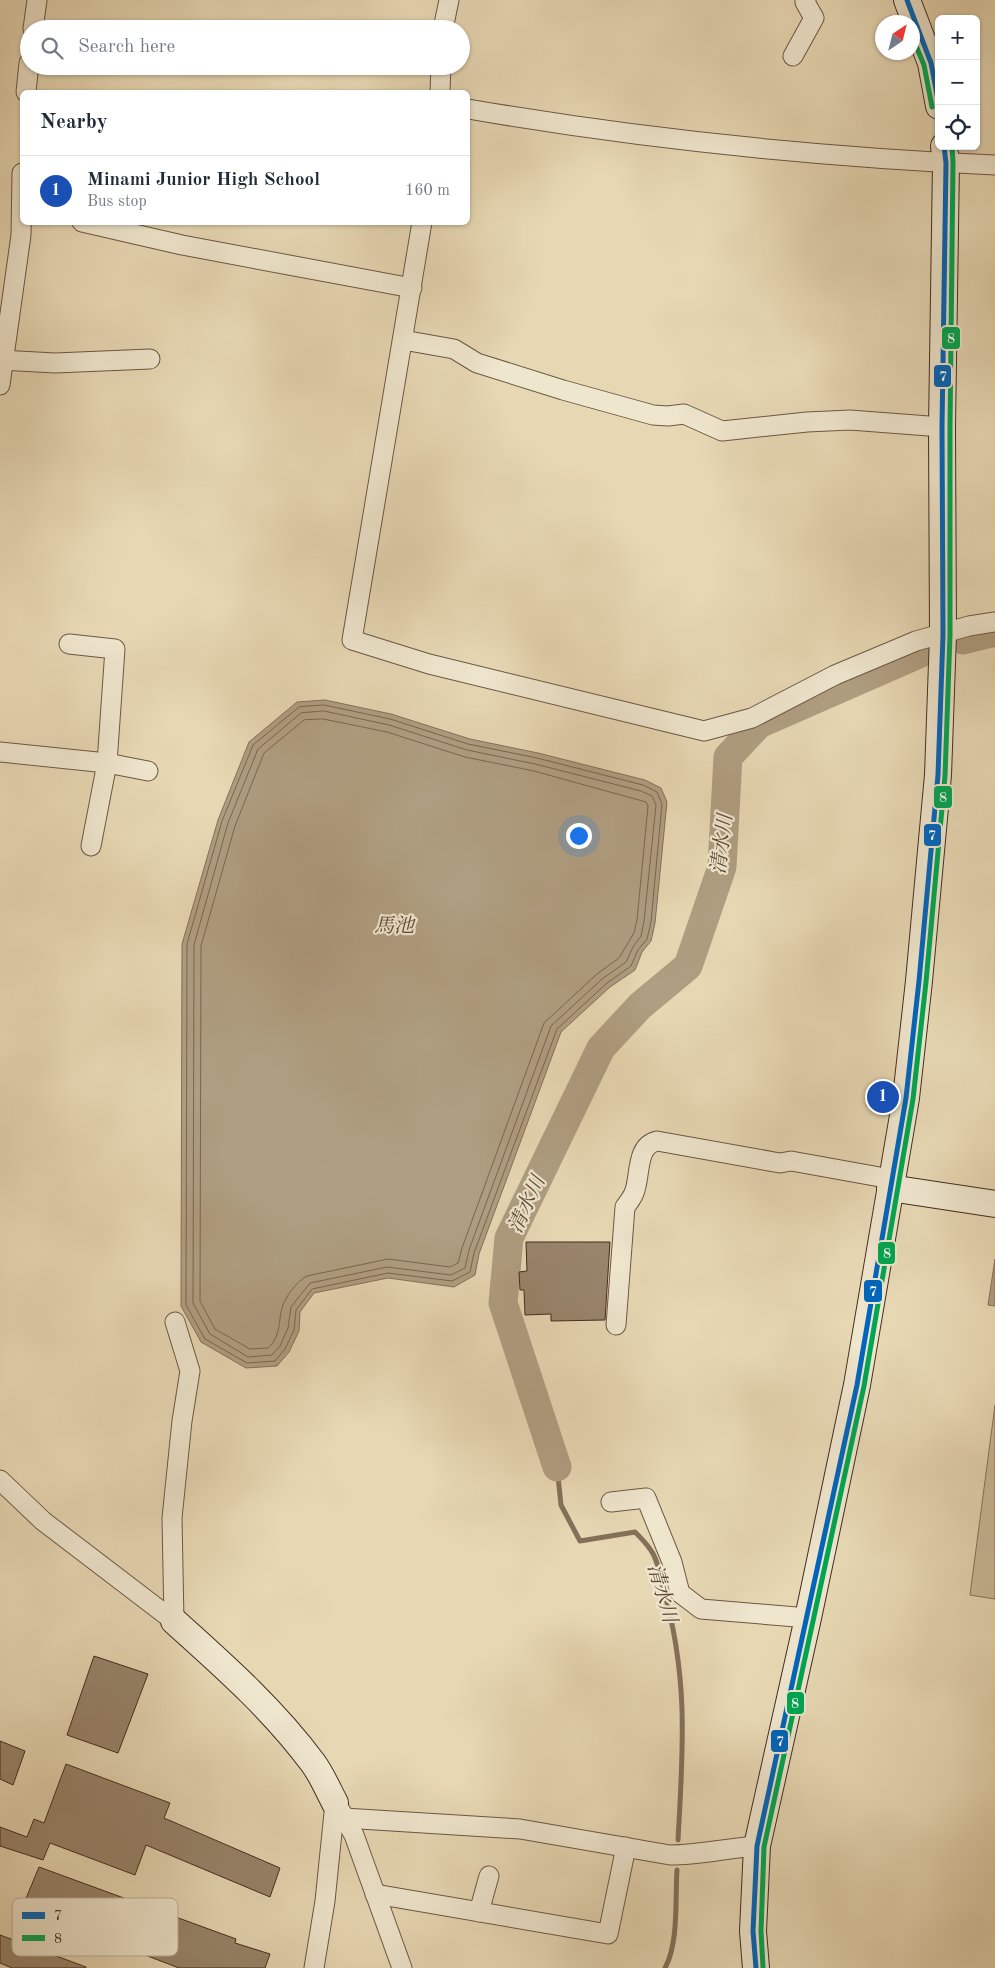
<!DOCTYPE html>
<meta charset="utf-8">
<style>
body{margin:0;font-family:"Old Standard TT","Noto Serif JP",serif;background:#f6f6f7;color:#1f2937}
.controls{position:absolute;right:15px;top:15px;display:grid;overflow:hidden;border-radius:8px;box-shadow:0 1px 4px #0004}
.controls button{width:45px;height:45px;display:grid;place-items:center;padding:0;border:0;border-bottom:1px solid #e0e1e3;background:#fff;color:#1f2937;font:25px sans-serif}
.compass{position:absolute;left:875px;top:15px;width:45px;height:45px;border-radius:50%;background:#fff;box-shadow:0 1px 4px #0004;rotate:35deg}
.you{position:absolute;left:578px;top:835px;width:18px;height:18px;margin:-12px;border:4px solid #fff;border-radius:50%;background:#1a73e8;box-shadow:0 0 0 8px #1a73e833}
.badge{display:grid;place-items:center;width:32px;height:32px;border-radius:50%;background:#8f2418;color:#fff;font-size:16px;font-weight:700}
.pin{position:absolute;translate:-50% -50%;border:2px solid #fff;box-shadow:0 1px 5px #0006}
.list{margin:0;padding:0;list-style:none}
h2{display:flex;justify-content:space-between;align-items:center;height:65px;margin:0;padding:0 20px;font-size:21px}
h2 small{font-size:16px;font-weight:400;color:#747a83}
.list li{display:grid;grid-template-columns:32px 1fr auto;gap:15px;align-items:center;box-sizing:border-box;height:70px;padding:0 20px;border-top:1px solid #e0e1e3}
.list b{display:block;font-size:19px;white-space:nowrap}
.list p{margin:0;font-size:16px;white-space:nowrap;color:#747a83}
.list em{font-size:16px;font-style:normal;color:#747a83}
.icon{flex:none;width:28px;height:28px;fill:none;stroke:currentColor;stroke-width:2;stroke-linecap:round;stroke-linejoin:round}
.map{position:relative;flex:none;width:995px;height:1968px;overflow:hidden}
.search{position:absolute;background:#fff;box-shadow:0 1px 4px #0004;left:20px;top:20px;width:450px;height:55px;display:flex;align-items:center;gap:12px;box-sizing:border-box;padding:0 18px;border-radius:28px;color:#747a83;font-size:19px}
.panel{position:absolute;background:#fff;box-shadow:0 1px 4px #0004;left:20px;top:90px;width:450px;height:135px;border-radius:8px}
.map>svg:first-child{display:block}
.green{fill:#cbbb9b;stroke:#87745d}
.water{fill:#af9e81;stroke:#84705a}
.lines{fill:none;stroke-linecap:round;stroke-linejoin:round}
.shore{stroke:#796550;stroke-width:1}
.stream{stroke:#84705a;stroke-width:5}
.river{stroke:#af9e81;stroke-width:29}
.building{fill:#98856c;stroke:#432c1f}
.street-casing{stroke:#6c5744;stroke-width:21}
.secondary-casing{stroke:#432c1f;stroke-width:28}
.street{stroke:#efe6ce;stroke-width:19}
.secondary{stroke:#efe6ce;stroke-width:26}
.bus-1-casing{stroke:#efe6ce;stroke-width:9}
.bus-2-casing{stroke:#efe6ce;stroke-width:9}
.bus-1{stroke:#0065bd;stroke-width:5}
.bus-2{stroke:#00a651;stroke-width:5}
.labels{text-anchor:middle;stroke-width:4.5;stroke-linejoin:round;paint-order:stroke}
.water-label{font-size:20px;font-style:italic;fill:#5e4838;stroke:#efe6ce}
.key{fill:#efe6ce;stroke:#bbae9a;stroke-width:1}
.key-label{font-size:14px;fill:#432c1f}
.line-badge{stroke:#efe6ce;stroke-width:2}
.badge-label{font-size:14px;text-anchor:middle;font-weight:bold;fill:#fff}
</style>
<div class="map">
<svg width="995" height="1968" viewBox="0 0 995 1968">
<rect width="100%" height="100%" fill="#e7d8b4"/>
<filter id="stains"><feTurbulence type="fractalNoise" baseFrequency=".004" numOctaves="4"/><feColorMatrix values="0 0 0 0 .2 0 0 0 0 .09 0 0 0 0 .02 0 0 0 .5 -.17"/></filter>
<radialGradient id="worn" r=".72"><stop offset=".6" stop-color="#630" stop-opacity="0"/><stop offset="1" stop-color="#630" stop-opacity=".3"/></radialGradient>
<path class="green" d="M995 1405V1599L970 1595Z"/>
<g class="water">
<path d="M325 700 391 714 470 739 538 753 645 780 661 788 667 802 655 923 651 941 642 952 635 970 610 987 561 1032 479 1254 475 1275 454 1287 388 1278 314 1293 300 1312 299 1331 289 1352 277 1366 246 1368 201 1342 181 1306 182 944 218 820 249 742 297 702Z"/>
<path d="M995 1259V1306L988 1305Z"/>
</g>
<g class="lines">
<g class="shore">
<path d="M324 705 390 719 468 744 537 758 643 785 657 792 662 804 651 922 647 939 638 950 631 966 607 983 557 1029 474 1253 470 1272 452 1281 388 1273 312 1289 296 1310 294 1330 285 1349 275 1361 247 1363 205 1339 186 1305 187 944 222 821 253 745 299 707Z"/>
<path d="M324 711 389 725 467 750 535 764 641 791 652 796 656 805 644 921 641 936 633 947 626 962 602 979 551 1026 469 1250 465 1268 451 1275 387 1267 310 1283 291 1307 288 1328 280 1346 272 1355 248 1357 210 1334 193 1303 194 945 228 823 258 749 301 713Z"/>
<path d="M323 719 387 732 465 757 534 771 646 802 648 806 637 920 634 933 619 958 597 974 544 1023 462 1248 458 1263 450 1267 388 1259 307 1276C297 1281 285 1297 282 1308 278 1323 281 1336 268 1348L250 1349 215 1329 200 1301 201 946 235 826 264 753 304 720Z"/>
</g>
<g class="stream">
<path d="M557 1467 561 1505 580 1541 635 1532C640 1537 646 1543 650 1549 658 1559 660 1576 663 1588 689 1677 683 1750 678 1840"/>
<path d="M665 1968C679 1943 675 1898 677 1870"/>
</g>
<g class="river">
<path d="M963 640 995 632"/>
<path d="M557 1467 503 1303 509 1238 601 1048 640 1006 688 966 722 867 728 757 759 724 921 653"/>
</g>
</g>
<g class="building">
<path d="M526 1242H610L605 1320 551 1321V1314L525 1315 524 1290H520L519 1272 527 1271Z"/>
<path d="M94 1656 148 1674 118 1753 67 1735Z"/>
<path d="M0 1741 25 1751 13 1785 0 1779Z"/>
<path d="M66 1764 170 1803 164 1818 280 1868 270 1897 146 1845 135 1875 50 1843 43 1860 0 1846V1827L27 1837 34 1819 44 1823Z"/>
<path d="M39 1867 236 1939 235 1943 270 1954 265 1968H179L22 1908Z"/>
<path d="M0 1935 86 1967V1968H12L0 1963Z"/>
</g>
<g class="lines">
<g class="street-casing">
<g id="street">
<path d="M33 29 37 0"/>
<path d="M443 29 449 0"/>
<path d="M793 56 814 18 805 2 806 0"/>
<path d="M26 92 29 63"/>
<path d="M440 92 441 66"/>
<path d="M468 109C642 139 818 157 995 165"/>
<path d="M82 222 182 245 412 288"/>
<path d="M422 222 352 640 429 664 704 731 752 718 835 675 916 641 969 626 995 622"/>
<path d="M403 340 454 349 477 363 563 390 653 415 668 416 684 414 722 431 807 422 850 420 942 427"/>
<path d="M0 360 55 363 150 359"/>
<path d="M0 385 21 235 22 173"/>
<path d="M0 752 107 763 115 649 69 644"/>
<path d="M91 846 107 763 148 771"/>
<path d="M616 1325 625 1207C628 1203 632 1198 634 1193 641 1177 635 1146 657 1141L780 1163 791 1161 891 1179"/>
<path d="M0 1480 43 1521 174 1621"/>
<path d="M611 1502 646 1498 672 1562 680 1593 701 1609 808 1618"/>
<path d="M174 1621 172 1518 182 1421 190 1371 175 1322"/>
<path d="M340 1810 354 1835 402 1968"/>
<path d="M344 1818 520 1829 670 1855C699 1855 728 1848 757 1846"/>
<path d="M375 1894 608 1934 626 1847"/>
<path d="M479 1912 489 1876"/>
<path d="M314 1968 325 1901 335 1803"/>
</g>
</g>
<g class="secondary-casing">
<g id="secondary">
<path d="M907 0 931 63 939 106"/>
<path d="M890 1188 995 1204"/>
<path d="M174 1621C223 1665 273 1709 313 1763 322 1775 328 1790 335 1803"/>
<path d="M756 1968 753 1931 757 1846 808 1618 857 1385 906 1098 919 981 938 775 943 635 942 427 946 163 944 146"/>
</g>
</g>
<use href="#street" class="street"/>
<use href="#secondary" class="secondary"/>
<g class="bus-1-casing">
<g id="bus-1">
<path d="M907 0 931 63 939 105"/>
<path d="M756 1968 753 1931 757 1846 857 1385 906 1098 919 981 938 775 943 635 942 427 946 163 944 146"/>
</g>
</g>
<g class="bus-2-casing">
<g id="bus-2">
<path d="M912 36 924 65 932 107"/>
<path d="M763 1967 761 1931 764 1847 864 1386 913 1099 926 982 945 776 950 635V427L953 163 952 146"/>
</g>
</g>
<use href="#bus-1" class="bus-1"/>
<use href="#bus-2" class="bus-2"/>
</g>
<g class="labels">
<g class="water-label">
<text transform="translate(721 844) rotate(-83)" y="7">清水川</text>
<text x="394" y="932">馬池</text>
<text transform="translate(526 1204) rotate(-65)" y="7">清水川</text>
<text transform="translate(663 1593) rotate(74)" y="7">清水川</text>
</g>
</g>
<rect x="12" y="1898" width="166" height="58" rx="8" class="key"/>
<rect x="22" y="1912" width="23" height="7" fill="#0065bd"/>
<rect x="22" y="1935" width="23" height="6" fill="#00a651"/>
<g class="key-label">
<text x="54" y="1920">7</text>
<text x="54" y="1943">8</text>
</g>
<g class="line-badge">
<rect x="941" y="326" width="20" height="24" rx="5" fill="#00a651"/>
<rect x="933" y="364" width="19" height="24" rx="5" fill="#0065bd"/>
<rect x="933" y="785" width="20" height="24" rx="5" fill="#00a651"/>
<rect x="923" y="823" width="19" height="24" rx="5" fill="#0065bd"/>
<rect x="877" y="1241" width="19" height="24" rx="5" fill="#00a651"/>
<rect x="863" y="1279" width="20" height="24" rx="5" fill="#0065bd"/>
<rect x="786" y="1691" width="19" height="24" rx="5" fill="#00a651"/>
<rect x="770" y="1729" width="19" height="24" rx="5" fill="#0065bd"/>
</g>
<g class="badge-label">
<text x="951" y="343">8</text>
<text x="943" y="381">7</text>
<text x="943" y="802">8</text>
<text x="932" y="840">7</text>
<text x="887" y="1258">8</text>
<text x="873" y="1296">7</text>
<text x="795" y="1708">8</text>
<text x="780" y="1746">7</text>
</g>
<rect width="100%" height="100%" filter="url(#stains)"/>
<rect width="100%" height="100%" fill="url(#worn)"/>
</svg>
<div class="controls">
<button>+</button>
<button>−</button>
<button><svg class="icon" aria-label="locate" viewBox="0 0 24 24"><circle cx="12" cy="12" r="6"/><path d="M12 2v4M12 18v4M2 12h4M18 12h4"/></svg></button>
</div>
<svg class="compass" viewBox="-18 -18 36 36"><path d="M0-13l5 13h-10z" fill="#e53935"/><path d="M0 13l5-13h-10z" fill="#747a83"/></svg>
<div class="you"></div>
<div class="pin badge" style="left:883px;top:1097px;background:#1a4fb4">1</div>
<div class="search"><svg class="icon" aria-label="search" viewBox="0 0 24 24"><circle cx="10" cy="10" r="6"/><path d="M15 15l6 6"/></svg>Search here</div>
<section class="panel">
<h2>Nearby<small></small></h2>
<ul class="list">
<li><span class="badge" style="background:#1a4fb4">1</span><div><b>Minami Junior High School</b><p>Bus stop</p></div><em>160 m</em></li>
</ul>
</section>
</div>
